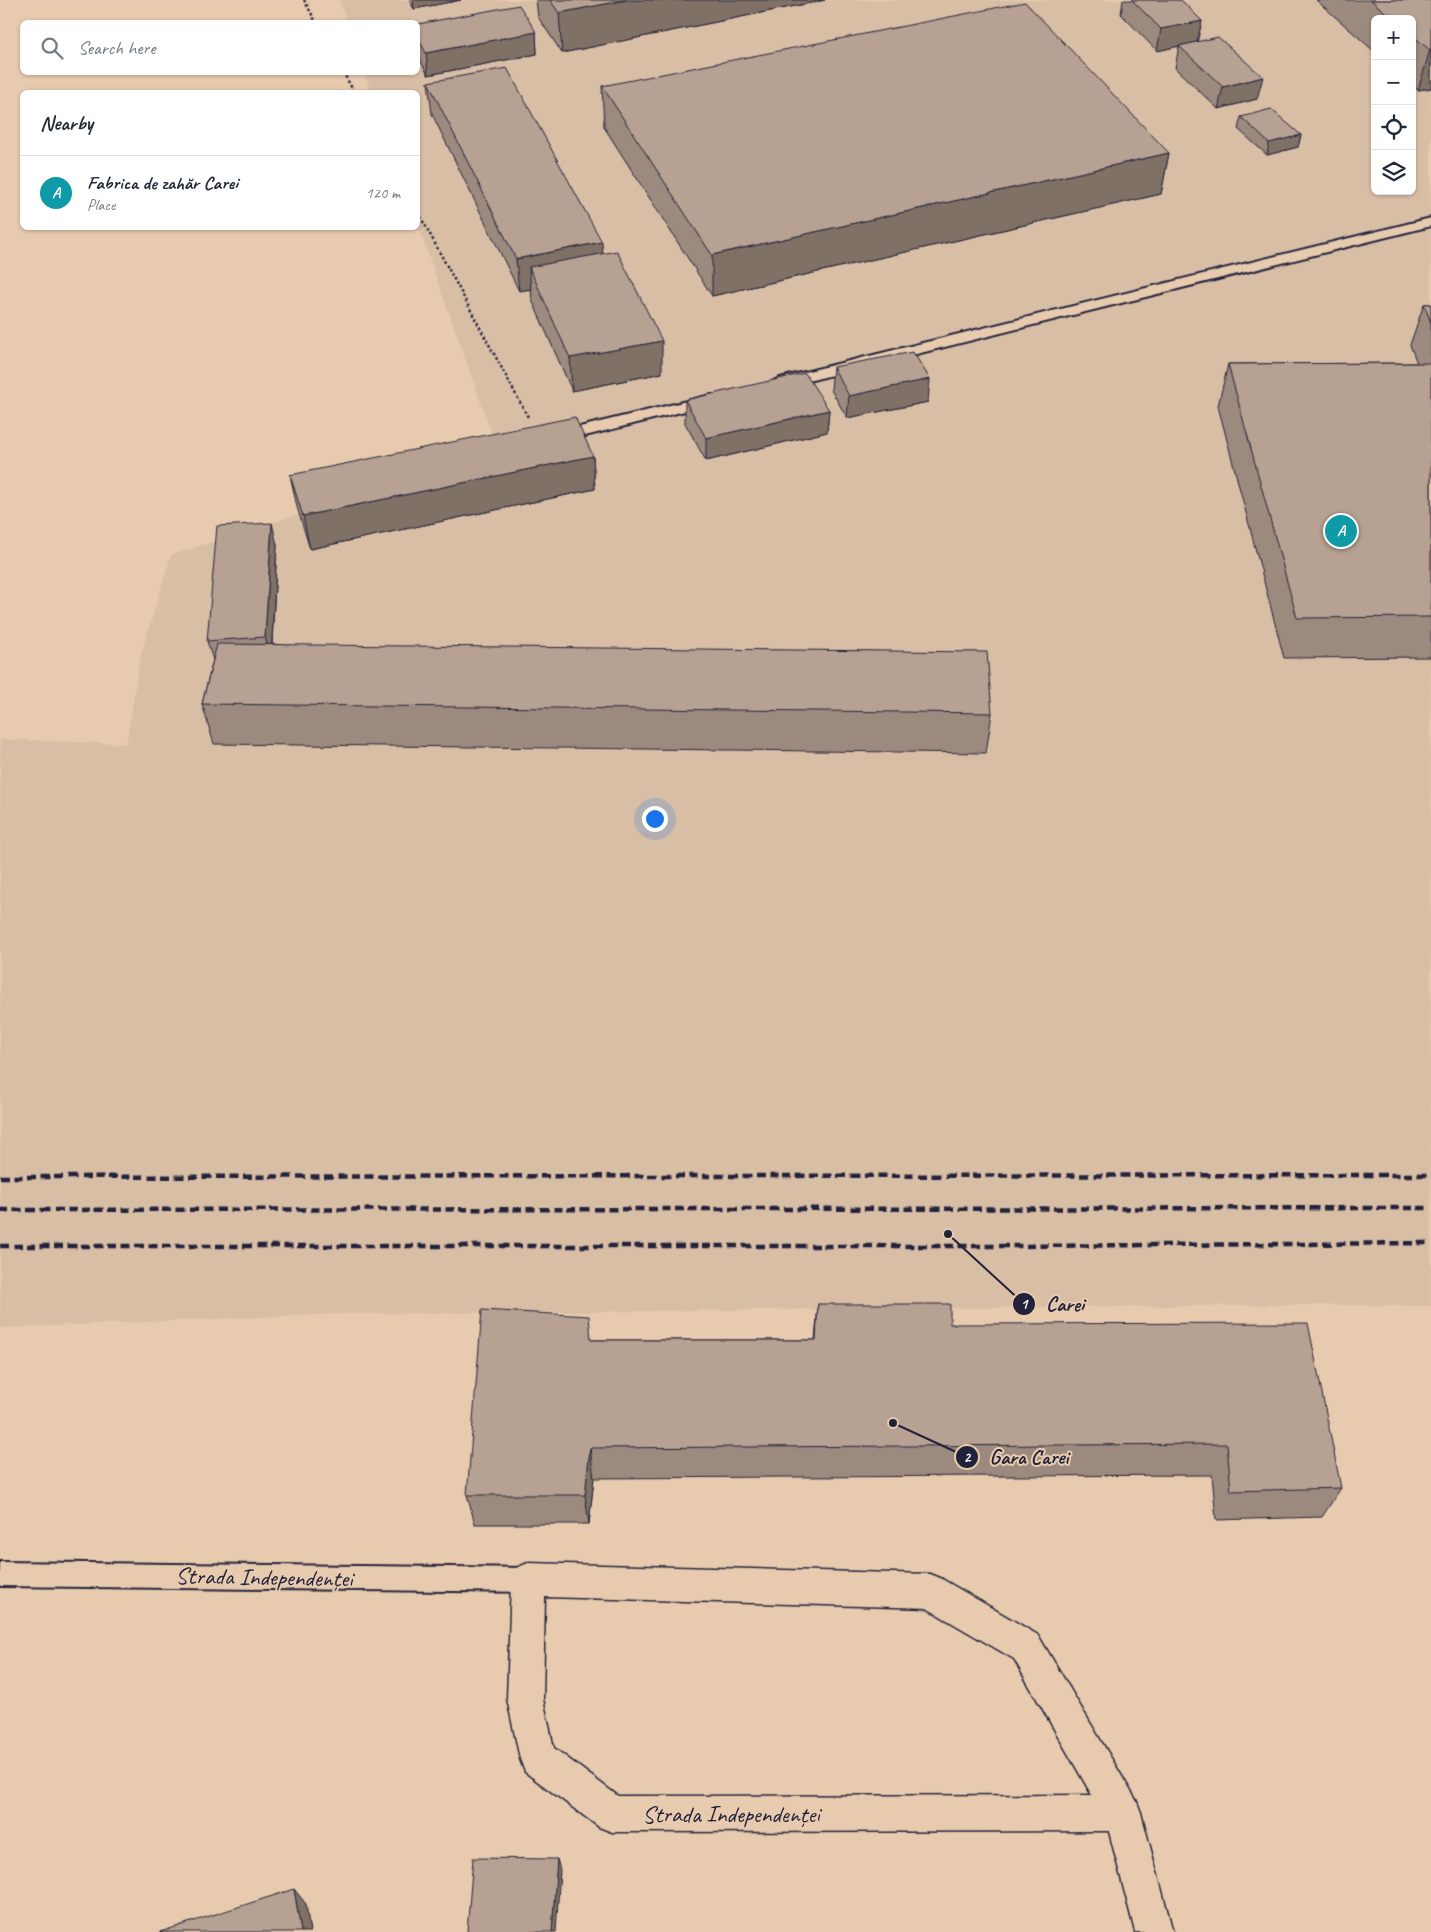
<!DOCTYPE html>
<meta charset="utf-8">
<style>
body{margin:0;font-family:Caveat,sans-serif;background:#f6f6f7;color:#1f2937}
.controls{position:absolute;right:15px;top:15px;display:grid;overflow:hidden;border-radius:8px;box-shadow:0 1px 4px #0004}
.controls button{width:45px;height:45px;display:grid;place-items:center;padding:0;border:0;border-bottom:1px solid #e0e1e3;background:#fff;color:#1f2937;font:25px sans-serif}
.you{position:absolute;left:654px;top:818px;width:18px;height:18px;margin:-12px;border:4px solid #fff;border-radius:50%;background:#1a73e8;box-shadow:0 0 0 8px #1a73e833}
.badge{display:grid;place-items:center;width:32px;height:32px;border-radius:50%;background:#d1495b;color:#fff;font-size:16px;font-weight:700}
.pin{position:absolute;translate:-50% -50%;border:2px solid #fff;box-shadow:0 1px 5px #0006}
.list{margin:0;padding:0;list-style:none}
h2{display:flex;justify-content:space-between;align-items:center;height:65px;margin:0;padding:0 20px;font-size:21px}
h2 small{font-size:16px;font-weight:400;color:#747a83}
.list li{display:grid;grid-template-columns:32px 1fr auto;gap:15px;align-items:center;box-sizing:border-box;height:75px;padding:0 20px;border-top:1px solid #e0e1e3}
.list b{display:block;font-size:19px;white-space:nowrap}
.list p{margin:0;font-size:16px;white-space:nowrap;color:#747a83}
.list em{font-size:16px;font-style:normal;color:#747a83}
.icon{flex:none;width:28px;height:28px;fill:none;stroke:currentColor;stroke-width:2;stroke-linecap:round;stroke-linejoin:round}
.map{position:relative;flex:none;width:1431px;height:1932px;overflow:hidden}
.search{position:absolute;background:#fff;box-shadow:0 1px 4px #0004;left:20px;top:20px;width:400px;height:55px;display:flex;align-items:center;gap:12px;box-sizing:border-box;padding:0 18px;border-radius:8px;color:#747a83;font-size:19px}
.panel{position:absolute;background:#fff;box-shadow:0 1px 4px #0004;left:20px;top:90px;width:400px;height:140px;border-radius:8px}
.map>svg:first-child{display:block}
.built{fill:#d9bea6;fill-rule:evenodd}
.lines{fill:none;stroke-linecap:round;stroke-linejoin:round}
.service-casing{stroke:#22223b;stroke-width:4}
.minor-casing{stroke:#22223b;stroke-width:3}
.tertiary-casing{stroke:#22223b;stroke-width:3}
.path{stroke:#22223b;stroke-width:2.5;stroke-dasharray:2.5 2.5;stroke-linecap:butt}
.service{fill:#e8cbaf;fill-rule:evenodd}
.minor{fill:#e8cbaf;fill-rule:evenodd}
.tertiary{fill:#e8cbaf;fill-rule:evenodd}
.rail{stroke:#22223b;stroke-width:4.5;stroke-dasharray:9 4.5;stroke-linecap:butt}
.wall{fill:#9d8a7e;stroke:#22223b}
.shaded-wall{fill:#807166;stroke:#22223b}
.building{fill:#b7a192;stroke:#22223b}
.labels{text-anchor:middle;stroke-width:4;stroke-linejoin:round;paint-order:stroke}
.near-street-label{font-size:24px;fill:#22223b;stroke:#e8cbaf}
.leader{fill:none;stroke:#22223b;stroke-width:2}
.callout-dot{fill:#22223b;stroke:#e8cbaf;stroke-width:2}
.mark-label{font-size:15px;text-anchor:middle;font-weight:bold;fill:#fff}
.callout-label{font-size:21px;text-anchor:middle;font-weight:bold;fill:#22223b;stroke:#e8cbaf;stroke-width:4;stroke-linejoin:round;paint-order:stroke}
</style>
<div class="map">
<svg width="1431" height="1932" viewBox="0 0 1431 1932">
<rect width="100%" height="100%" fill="#e8cbaf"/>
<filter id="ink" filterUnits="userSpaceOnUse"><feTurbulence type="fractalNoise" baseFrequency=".02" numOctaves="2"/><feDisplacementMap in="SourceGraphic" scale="10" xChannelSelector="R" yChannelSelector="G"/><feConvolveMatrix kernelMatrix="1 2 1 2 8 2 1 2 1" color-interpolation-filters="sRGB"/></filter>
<g filter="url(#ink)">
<path class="built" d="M339 0H1431V1306L1296 1305 342 1314 0 1328V739L126 744 140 658 171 555 498 451 418 226V92H371L364 73 418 72V22H347ZM1375 19H1412V191H1375Z"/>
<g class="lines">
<g class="service-casing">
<g id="service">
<path d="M1431 218V226L780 388 775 386 772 383 775 380 780 378Z"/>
<path d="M711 395 717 397 719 400 717 403 557 443 551 442 549 438 551 434Z"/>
<path d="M0 1562 528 1568 537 1571 540 1580 537 1589 528 1592 0 1586Z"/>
</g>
</g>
<g class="minor-casing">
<path id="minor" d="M528 1563 930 1574 942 1579 947 1591 942 1603 930 1608 545 1597 543 1699 554 1748 618 1796 1123 1795 1136 1800 1141 1813 1136 1826 1123 1831 612 1832 599 1827 525 1772 520 1759 507 1699 511 1580 516 1568Z"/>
</g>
<g class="tertiary-casing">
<path id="tertiary" d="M930 1574 942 1579 1038 1635 1136 1800 1141 1813 1173 1932H1135L1106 1820 1014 1659 918 1603 913 1591 918 1579Z"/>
</g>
<g class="path">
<path d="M304 0 316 22"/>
<path d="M343 72 354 92"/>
<path d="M418 212 529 419"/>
</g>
<use href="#service" class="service"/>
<use href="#minor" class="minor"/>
<use href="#tertiary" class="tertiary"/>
<g class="rail">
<path d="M0 1177 1431 1175"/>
<path d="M0 1210 1431 1208"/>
<path d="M0 1246H1017L1431 1243"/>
</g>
</g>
<g class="wall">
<path d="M409 0H461L414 9Z"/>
<path d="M536 0H825L562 53 538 17Z"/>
<path d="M1123 0H1181L1202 21 1197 42 1257 99 1218 109 1175 68 1179 46 1157 51 1121 14Z"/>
<path d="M1316 0H1431V88L1418 90 1412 86V19H1375V52Z"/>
<path d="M418 24 536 32 537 54 428 75 418 55Z"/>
<path d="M428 82 603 254 662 373 572 391 532 300 531 289 519 291 432 114Z"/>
<path d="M602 86 1169 153 1161 194 712 296 604 127Z"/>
<path d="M1241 117 1301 135 1298 147 1267 155 1238 129Z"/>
<path d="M1424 304H1431V657L1284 658 1218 406 1228 364 1417 363 1410 345Z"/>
<path d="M833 367 928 402 847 418 831 390Z"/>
<path d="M685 400 829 410 827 432 706 461 685 423Z"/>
<path d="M593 456 595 489 310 549 297 507 290 475Z"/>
<path d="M277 545 272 644 992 713 986 753 214 744 202 704 213 660 207 641Z"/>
<path d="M818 1304 950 1324 1341 1488 1322 1517 1216 1520 1212 1475 594 1478 589 1524H475L467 1495 592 1340H815Z"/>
</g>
<g class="shaded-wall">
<path d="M413 0H461L414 9Z"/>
<path d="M626 0H825L562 53 559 13Z"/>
<path d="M1202 21 1197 42 1157 51 1161 29Z"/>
<path d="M536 32 537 54 428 75 426 53Z"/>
<path d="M1430 50H1431V88L1418 90Z"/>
<path d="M1263 77 1257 99 1218 109 1223 87Z"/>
<path d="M1301 135 1298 147 1267 155 1269 143Z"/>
<path d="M1169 153 1161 194 712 296V255Z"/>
<path d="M602 242 604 274 529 267 531 289 519 291 516 259Z"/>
<path d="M662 341V373L572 391 570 358Z"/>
<path d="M930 379 928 402 847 418 849 396Z"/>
<path d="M829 410 827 432 706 461V438Z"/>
<path d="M593 456 595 489 310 549 303 516Z"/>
<path d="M272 523 277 545 271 659 265 637Z"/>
<path d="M590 1448 594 1478 589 1524 585 1495Z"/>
<path d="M557 1859 560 1870 556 1932H552Z"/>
<path d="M294 1889 306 1904 310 1932H301Z"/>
</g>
<g class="building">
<path d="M550 0H626L559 13Z"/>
<path d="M1132 0H1181L1202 21 1161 29Z"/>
<path d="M1371 0H1431V50H1430L1412 35V19H1393Z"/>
<path d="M1025 2 1169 153 712 255 602 86Z"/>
<path d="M519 5 536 32 426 53 418 38V24Z"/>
<path d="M1218 37 1263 77 1223 87 1179 46Z"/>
<path d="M507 68 602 242 516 259 428 82Z"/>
<path d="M1271 109 1301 135 1269 143 1241 117Z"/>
<path d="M617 251 662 341 570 358 529 267Z"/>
<path d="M1424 304H1431V323Z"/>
<path d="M913 352 930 379 849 396 833 367Z"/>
<path d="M1431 363V617L1297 618 1228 364Z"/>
<path d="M805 373 829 410 706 438 685 400Z"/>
<path d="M575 417 593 456 303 516 290 475Z"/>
<path d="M272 523 265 637 207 641 217 526Z"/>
<path d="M217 644 987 652 992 713 202 704Z"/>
<path d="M818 1304H950V1324L1308 1323 1341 1488 1231 1491 1227 1444 590 1448 585 1495H467L482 1310 589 1316 591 1340H816Z"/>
<path d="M473 1858 557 1859 552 1932H467Z"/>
<path d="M294 1889 301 1932H160Z"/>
</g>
</g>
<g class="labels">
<g class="near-street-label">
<text transform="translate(264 1577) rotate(1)" y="8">Strada Independenței</text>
<text x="731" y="1822">Strada Independenței</text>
</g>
</g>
<path class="leader" d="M948 1234L1024 1304M893 1423L967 1457"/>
<g class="callout-dot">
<circle cx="948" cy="1234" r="5"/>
<circle cx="893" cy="1423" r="5"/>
<circle cx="1024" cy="1304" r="12"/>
<circle cx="967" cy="1457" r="12"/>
</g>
<g class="mark-label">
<text x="1024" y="1309">1</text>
<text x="967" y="1462">2</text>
</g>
<g class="callout-label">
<text x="1065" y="1311">Carei</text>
<text x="1029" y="1464">Gara Carei</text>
</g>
</svg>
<div class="controls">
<button>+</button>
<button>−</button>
<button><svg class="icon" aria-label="locate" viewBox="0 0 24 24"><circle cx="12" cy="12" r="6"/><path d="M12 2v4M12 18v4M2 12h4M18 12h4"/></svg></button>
<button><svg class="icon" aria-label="layers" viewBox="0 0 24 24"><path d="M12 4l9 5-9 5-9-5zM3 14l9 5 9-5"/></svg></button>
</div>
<div class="you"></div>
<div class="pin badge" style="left:1341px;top:531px;background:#0f9aa8">A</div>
<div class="search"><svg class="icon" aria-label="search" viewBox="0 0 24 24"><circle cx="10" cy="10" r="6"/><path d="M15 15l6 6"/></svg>Search here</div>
<section class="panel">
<h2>Nearby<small></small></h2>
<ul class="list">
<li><span class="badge" style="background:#0f9aa8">A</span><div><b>Fabrica de zahăr Carei</b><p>Place</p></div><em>120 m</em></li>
</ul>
</section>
</div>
